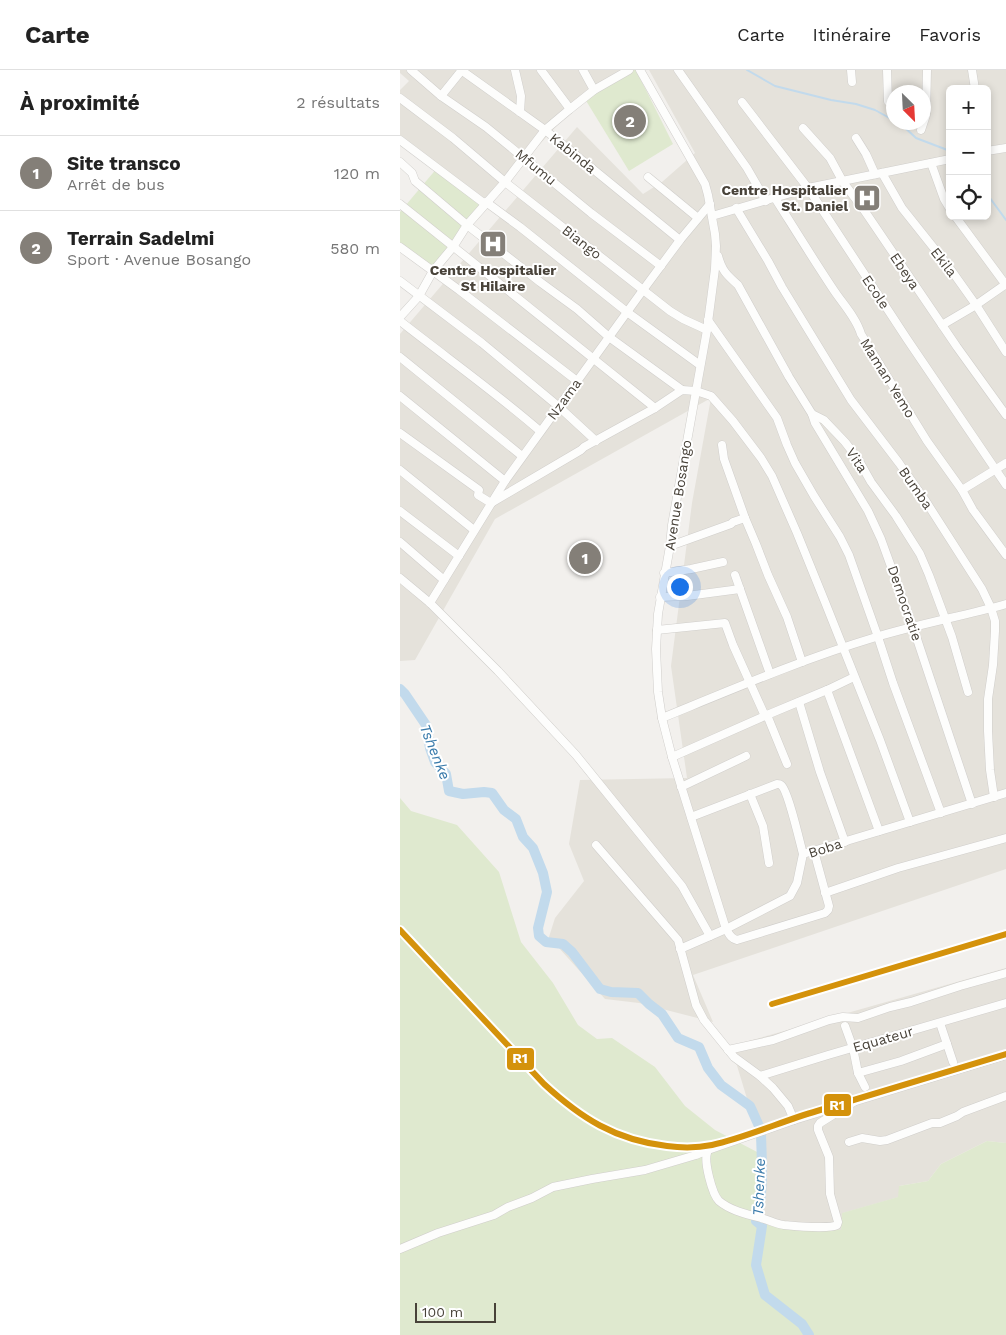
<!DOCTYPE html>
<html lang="fr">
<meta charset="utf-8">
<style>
body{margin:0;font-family:"Work Sans",sans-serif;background:#f2f2f2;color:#222}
.controls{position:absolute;right:15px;top:15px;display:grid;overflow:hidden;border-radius:8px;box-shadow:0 2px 8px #0003}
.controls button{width:45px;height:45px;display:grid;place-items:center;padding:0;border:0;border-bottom:1px solid #e0e0e0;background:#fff;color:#222;font:25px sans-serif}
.compass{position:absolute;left:486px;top:15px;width:45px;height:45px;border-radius:50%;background:#fff;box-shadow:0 2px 8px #0003;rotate:156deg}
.scale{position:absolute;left:15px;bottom:12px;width:81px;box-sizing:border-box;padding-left:5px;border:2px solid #484239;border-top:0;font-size:14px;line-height:18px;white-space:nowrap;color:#484239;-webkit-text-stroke:4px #fff;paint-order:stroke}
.you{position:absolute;left:279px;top:516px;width:18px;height:18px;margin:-12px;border:4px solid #fff;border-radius:50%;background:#1a73e8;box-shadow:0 0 0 8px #1a73e833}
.badge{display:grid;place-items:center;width:32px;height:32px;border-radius:50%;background:#847f78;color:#fff;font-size:16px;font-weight:700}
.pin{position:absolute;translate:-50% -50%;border:2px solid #fff;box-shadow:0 1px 5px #0006}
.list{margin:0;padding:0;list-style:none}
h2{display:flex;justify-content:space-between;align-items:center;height:65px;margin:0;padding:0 20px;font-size:21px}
h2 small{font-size:16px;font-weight:400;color:#767676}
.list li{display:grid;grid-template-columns:32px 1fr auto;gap:15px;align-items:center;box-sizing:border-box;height:75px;padding:0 20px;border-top:1px solid #e0e0e0}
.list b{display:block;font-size:19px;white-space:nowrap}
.list p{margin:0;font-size:16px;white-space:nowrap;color:#767676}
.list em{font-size:16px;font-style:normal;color:#767676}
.icon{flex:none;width:28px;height:28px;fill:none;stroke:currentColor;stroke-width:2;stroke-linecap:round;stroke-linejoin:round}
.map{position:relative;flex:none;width:606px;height:1265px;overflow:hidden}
header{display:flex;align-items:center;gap:30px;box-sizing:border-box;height:70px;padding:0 25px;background:#fff;border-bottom:1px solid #e0e0e0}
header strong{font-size:24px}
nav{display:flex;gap:28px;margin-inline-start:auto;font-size:18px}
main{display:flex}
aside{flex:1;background:#fff}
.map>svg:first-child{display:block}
.residential{fill:#e5e2db;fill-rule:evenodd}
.green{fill:#dfe9cf}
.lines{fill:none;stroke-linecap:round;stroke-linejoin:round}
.stream{stroke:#c2daec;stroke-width:2}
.river{stroke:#c2daec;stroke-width:10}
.minor-casing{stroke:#d0cecb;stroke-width:9}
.minor{stroke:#fdfdfc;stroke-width:8}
.rail-casing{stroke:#dadad9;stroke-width:4}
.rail{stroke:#fff;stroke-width:2;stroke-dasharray:5.5;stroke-linecap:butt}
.rail-1-casing{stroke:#fff;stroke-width:10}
.rail-1{stroke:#d4920b;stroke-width:6}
.labels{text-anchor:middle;stroke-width:4;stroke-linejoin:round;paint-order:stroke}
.street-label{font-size:14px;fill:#484239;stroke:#fff}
.poi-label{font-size:14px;font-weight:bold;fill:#484239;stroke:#fff;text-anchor:end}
.water-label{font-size:15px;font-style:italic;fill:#3a7bab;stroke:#fff}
.line-badge{stroke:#fff;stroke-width:2}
.badge-label{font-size:14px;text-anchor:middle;font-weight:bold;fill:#fff}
</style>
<header>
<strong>Carte</strong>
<nav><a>Carte</a><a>Itinéraire</a><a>Favoris</a></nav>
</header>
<main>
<aside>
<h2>À proximité<small>2 résultats</small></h2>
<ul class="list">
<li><span class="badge">1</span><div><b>Site transco</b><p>Arrêt de bus</p></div><em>120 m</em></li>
<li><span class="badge">2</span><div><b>Terrain Sadelmi</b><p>Sport · Avenue Bosango</p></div><em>580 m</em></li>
</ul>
</aside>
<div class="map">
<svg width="606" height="1265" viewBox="0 0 606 1265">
<rect width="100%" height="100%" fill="#f2f0ed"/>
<g class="residential">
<path d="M0 0H239L185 25 83 136 0 70V20L9 11 0 3Z"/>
<path d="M249 0H606V799L293 905 313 952 239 933 205 929 149 867 155 848 184 811 169 774 180 710 287 708 271 596 292 433 311 328 95 449 15 590 0 591V264L177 57 243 124 262 112 295 83ZM550 19H587V146H550ZM493 22H524V52H493Z"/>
<path d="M606 898V1073L587 1071 541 1094 528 1111 499 1116V1127L443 1143 441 1160 380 1156 357 1142 359 1083 352 1045 331 976Z"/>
</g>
<g class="green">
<path d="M234 0H236L273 74 229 101 185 29Z"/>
<path d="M38 97 87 135 32 199 0 175V142Z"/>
<path d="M0 728 11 741 57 755 99 802 121 872 153 913 178 955 197 969 212 968 255 997 285 1036 315 1060 359 1083 357 1142 380 1156 441 1160 442 1143 498 1127 499 1116 528 1111 541 1094 587 1071 606 1073V1265H0Z"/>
</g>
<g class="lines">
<g class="stream">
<path d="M347 0 375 16 431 30 456 34 475 40 493 50"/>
<path d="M498 52 502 55 516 68 550 81"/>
<path d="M587 124 606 150"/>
</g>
<g class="river">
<path d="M0 619 5 624 26 655 30 678 35 692 46 704 49 721 63 724 84 722 92 723 104 740 116 749 123 767 133 778 143 803 147 822 138 858 139 866 146 872 163 874 172 882 200 919 211 922 238 923 249 934 262 944 278 968 299 977 308 998 321 1015 350 1036 359 1056"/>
<path d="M361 1065C362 1093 364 1124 356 1151L362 1156 356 1195 365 1225 402 1254 409 1265"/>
</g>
<g class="minor-casing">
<g id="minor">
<path d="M11 0 41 26 86 57 191 143 261 196"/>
<path d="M61 0 145 60 280 170"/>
<path d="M115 0 121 26 120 42"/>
<path d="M141 0 170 39"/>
<path d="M183 0 194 20"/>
<path d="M240 0 305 114 308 125 315 164 316 176 315 199 307 260 272 455 270 476 258 544 256 579 258 622 262 648 272 687 326 859C329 864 331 869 337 870L425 843 428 840 429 836 414 781"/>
<path d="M278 0 347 98 366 131"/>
<path d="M451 0 452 12"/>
<path d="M487 0 488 31"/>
<path d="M572 0 575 19"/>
<path d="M41 26 62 0"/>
<path d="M0 28 53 68 105 112 270 241 283 249 307 260"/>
<path d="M342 32 408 118 507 269 606 415"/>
<path d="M403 58 430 88 443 112 464 140 557 277 606 345"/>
<path d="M521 60 526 45 527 0"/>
<path d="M456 68 466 84 475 104"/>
<path d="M0 70 85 134"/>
<path d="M587 81 606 78"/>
<path d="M0 92 12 103 15 111 67 155 140 212 177 239 209 267 282 320"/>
<path d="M531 93 544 129 550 139"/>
<path d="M482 103 502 138 549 197 576 235 606 282"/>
<path d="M248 107 298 148"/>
<path d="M375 128C394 158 413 189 433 219 442 233 456 247 461 264L527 371 562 420 573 440 606 485"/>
<path d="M86 132 120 157 227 242 300 295"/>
<path d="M0 134 255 338"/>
<path d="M336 138 368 191 382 217 451 330 499 393 525 430 582 519 591 538 595 551V561L593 595 588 629V661L590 700 594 727"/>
<path d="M312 146 408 118 550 89"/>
<path d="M555 146 606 215"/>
<path d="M0 177 59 220 177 311"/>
<path d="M318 186C322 201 327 205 338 215L389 307 412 344 424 350 445 372 458 389 471 412 496 446 520 484 529 505 552 567 568 622"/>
<path d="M0 211 82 273 158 336 196 371"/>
<path d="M0 247 19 226 33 201 53 177 67 155 105 112 145 60 170 39 194 20 229 0"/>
<path d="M308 250 377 348 387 375 395 393 414 426 440 467 449 485 478 567 493 613 541 743"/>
<path d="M0 251C47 288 95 322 140 361"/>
<path d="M542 255 576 235 606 214"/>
<path d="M0 287 122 386"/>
<path d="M0 326 105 411"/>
<path d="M412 344 415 353 468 441 481 469 513 557 572 734"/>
<path d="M0 363 79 420 78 425 91 433 181 380 184 377 255 338 282 320 296 321 311 326 333 351 361 388 372 406 397 463 425 532 480 670 510 752"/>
<path d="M322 375 324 389 345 448 356 474 368 505 387 547 402 592"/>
<path d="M0 400 74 460"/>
<path d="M562 420 606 393"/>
<path d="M0 441 59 486"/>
<path d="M0 472 44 510"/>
<path d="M270 476 331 454 333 452 345 448"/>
<path d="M264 503 291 499 323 492"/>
<path d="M335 505 370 604"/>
<path d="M0 508 30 533 98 601 176 685 282 816 310 866"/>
<path d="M260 527 287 526 340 519"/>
<path d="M30 533 105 411 243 220 280 170 310 134"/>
<path d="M257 560 325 553 333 575 365 646"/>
<path d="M427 620 479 761"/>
<path d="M399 632 420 702 445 772"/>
<path d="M367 645 387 694"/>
<path d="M262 648C333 619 403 589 476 567 519 554 563 546 606 534"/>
<path d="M272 687 367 645 427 620 454 607"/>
<path d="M281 717 346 686"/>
<path d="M350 724 363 756 369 793"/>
<path d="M291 747 377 714C379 714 380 714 381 715 388 720 400 773 403 784"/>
<path d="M196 775 278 870 296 935 304 950 334 987 360 1006 373 1018 388 1036 394 1050"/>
<path d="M425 823 498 798 606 768"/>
<path d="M280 879 326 859 390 826 397 813 403 784 606 723"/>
<path d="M540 953 553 992"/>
<path d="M445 956 453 978 458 1003 465 1017"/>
<path d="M328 980 373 970 429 950 443 947 458 948 490 937 511 932 560 916 606 903"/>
<path d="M458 1003 501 991 547 974"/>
<path d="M360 1006 428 985 606 933"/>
<path d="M449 1072 462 1068 480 1071 487 1070 532 1053H540L557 1046 563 1042 606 1026"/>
<path d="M305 1081 394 1050 606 985"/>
<path d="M0 1179 38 1163 94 1145 108 1137 132 1128 153 1117 192 1109 245 1100 296 1085 305 1081 307 1083C304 1092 312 1124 319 1131 331 1141 347 1144 361 1148 369 1150 376 1154 384 1155 394 1156 430 1159 437 1155L438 1152 430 1124 429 1087 418 1060V1056L420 1053 455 1031"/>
</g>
</g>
<use href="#minor" class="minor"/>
<g class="rail-casing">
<path id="rail" d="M372 934 606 864"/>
</g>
<use href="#rail" class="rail"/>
<g class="rail-1-casing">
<g id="rail-1">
<path d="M0 860 144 1014C181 1048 215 1070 267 1076 282 1078 297 1078 312 1075 348 1067 382 1051 417 1041 480 1022 543 1003 606 984"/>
<path d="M372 934 606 864"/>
</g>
</g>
<use href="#rail-1" class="rail-1"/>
</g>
<defs>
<g id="hospital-square" transform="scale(1.4375)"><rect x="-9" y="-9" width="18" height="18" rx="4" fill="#847f78" stroke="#fff"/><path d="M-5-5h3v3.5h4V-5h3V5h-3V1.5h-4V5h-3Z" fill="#fff"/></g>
</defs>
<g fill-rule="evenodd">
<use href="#hospital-square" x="467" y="128"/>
<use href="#hospital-square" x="93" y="174"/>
</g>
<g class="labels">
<g class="street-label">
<text transform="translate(173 83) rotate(39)" y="5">Kabinda</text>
<text transform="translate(136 97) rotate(39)" y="5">Mfumu</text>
<text transform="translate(182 172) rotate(38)" y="5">Biango</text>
<text transform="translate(544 192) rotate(52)" y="5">Ekila</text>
<text transform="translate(505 201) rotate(56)" y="5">Ebeya</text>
<text transform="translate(476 222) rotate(56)" y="5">Ecole</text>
<text transform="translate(488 308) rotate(58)" y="5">Maman Yemo</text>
<text transform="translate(164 329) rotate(-54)" y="5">Nzama</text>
<text transform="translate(457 390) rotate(56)" y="5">Vita</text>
<text transform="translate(516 418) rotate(55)" y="5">Bumba</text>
<text transform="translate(278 425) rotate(-81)" y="5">Avenue Bosango</text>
<text transform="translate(505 533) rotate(71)" y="5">Democratie</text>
<text transform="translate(425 778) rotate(-18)" y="5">Boba</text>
<text transform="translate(483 969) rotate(-16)" y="5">Equateur</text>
</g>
<g class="poi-label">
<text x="448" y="125">Centre Hospitalier<tspan x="448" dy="16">St. Daniel</tspan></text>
<text x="93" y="205" text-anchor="middle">Centre Hospitalier<tspan x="93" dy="16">St Hilaire</tspan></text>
</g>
<g class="water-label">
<text transform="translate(35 682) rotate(68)" y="5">Tshenke</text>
<text transform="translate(359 1117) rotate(-88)" y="5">Tshenke</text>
</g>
</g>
<g class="line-badge">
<rect x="106" y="977" width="29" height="24" rx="5" fill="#d4920b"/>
<rect x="423" y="1023" width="29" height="24" rx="5" fill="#d4920b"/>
</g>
<g class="badge-label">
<text x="120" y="993">R1</text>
<text x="437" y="1040">R1</text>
</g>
</svg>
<div class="controls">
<button>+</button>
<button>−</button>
<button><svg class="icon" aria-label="locate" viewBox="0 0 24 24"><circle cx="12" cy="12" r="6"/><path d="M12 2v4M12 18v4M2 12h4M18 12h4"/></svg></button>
</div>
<svg class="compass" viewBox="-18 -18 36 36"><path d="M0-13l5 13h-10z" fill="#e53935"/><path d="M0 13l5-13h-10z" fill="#767676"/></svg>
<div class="scale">100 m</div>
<div class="you"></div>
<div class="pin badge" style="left:185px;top:488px">1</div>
<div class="pin badge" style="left:230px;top:51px">2</div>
</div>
</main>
